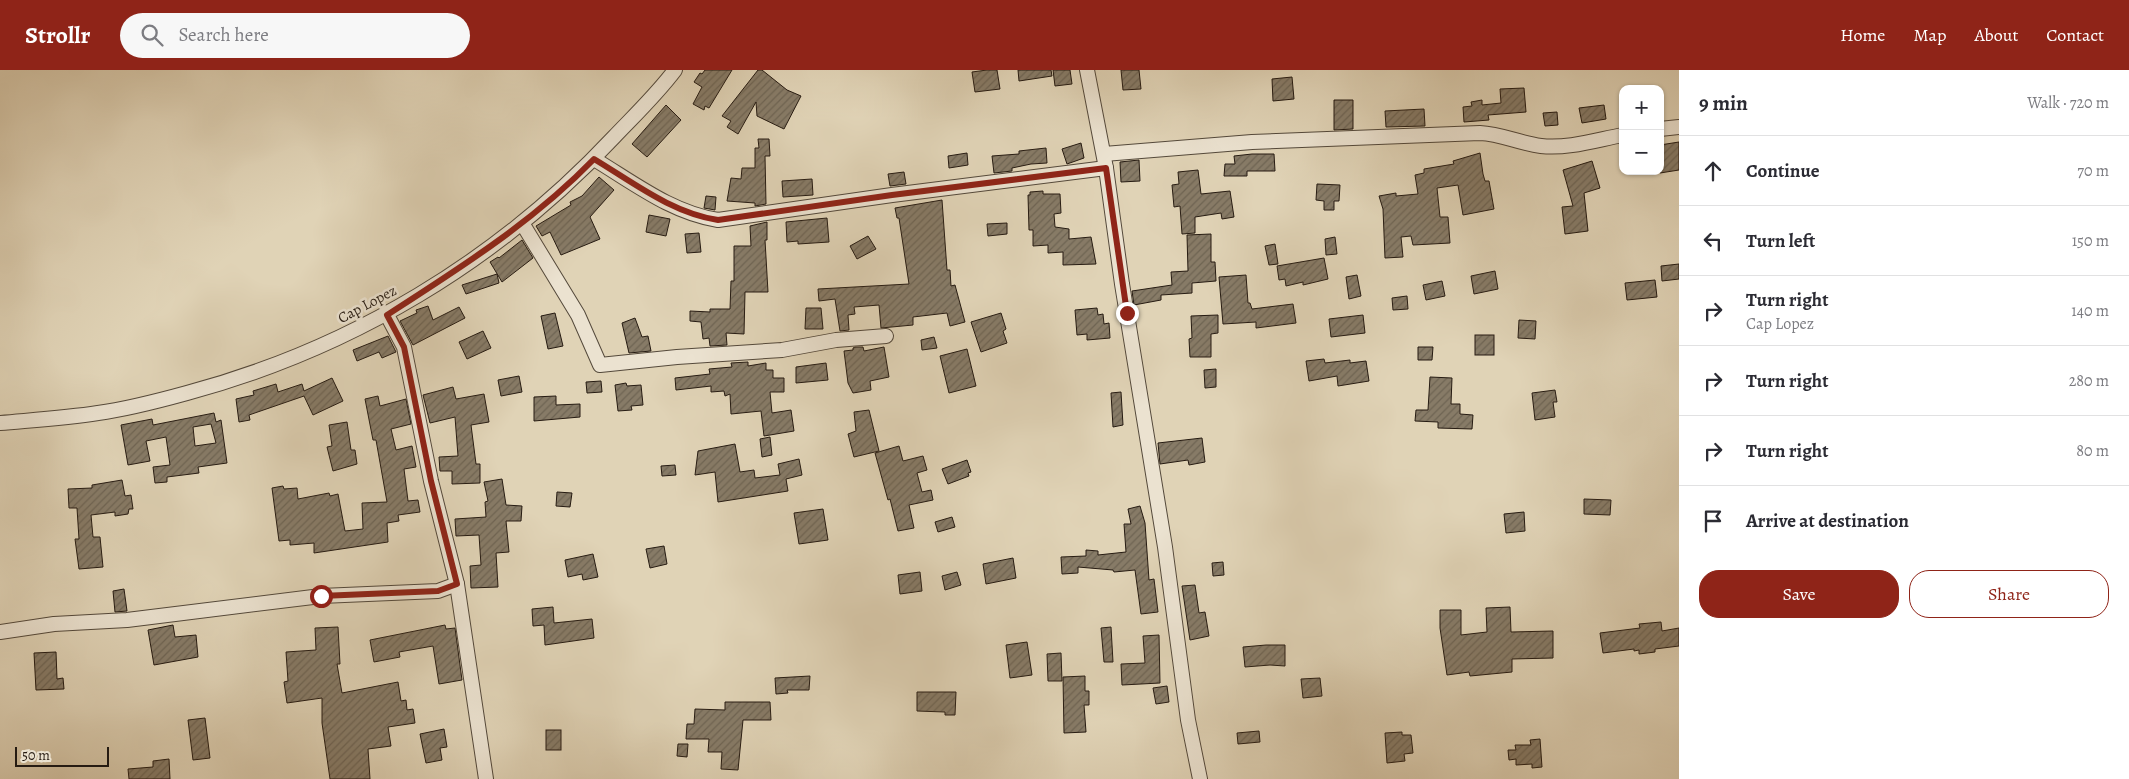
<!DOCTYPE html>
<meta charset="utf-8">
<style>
body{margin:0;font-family:Alegreya,serif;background:#f7f7f7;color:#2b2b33}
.controls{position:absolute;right:15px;top:15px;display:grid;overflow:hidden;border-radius:10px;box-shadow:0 1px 4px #0004}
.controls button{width:45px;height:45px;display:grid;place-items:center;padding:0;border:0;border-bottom:1px solid #e1e1e2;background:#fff;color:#2b2b33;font:25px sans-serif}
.scale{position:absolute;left:15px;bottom:12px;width:94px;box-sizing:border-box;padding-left:5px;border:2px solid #261b12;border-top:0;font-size:14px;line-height:18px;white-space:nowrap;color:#261b12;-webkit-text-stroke:4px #ebe2d0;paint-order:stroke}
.stop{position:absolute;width:15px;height:15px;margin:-11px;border:4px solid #8f2418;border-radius:50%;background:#fff}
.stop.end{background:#8f2418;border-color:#fff;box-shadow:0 1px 5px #0008}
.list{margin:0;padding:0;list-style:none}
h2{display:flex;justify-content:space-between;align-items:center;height:65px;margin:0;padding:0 20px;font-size:21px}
h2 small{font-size:16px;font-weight:400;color:#7c7c81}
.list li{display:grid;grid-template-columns:32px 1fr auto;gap:15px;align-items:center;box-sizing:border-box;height:70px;padding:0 20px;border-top:1px solid #e1e1e2}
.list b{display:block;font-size:19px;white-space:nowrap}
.list p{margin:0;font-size:16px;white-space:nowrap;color:#7c7c81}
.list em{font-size:16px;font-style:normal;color:#7c7c81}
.actions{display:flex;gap:10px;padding:15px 20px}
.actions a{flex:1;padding:11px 0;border:1px solid #8f2418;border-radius:20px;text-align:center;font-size:18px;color:#8f2418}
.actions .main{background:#8f2418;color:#fff}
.icon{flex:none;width:28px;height:28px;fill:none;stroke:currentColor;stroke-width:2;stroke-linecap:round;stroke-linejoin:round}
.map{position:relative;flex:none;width:1679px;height:709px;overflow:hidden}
header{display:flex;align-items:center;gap:30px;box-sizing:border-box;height:70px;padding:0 25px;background:#8f2418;color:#fff}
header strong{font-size:24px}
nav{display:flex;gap:28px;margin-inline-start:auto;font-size:18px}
.search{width:350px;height:45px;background:#f7f7f7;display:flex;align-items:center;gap:12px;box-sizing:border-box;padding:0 18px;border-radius:28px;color:#7c7c81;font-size:19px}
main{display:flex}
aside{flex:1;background:#fff}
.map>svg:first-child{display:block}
.building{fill:url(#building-hatch);stroke:#261b12;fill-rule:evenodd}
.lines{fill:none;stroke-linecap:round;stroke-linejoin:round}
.minor-casing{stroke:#54493b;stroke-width:16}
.minor{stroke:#ebe2d0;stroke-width:14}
.route{stroke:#8f2418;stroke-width:6}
.labels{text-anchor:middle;stroke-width:5;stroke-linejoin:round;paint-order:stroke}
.street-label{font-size:15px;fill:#261b12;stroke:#ebe2d0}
</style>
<header>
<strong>Strollr</strong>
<div class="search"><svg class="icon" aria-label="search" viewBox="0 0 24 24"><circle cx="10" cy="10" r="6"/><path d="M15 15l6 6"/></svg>Search here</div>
<nav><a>Home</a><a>Map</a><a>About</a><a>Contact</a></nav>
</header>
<main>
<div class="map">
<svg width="1679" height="709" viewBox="0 0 1679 709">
<defs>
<pattern id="building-hatch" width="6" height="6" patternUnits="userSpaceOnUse" patternTransform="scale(1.25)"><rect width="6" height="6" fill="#877b67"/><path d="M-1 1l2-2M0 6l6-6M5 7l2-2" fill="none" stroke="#6e6453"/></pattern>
</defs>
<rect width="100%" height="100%" fill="#e0d3b6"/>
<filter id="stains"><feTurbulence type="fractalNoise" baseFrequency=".004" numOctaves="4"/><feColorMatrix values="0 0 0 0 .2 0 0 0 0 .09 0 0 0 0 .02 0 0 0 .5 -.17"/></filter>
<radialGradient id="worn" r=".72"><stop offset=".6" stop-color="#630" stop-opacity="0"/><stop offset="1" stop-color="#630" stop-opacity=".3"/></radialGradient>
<g class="building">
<path d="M705 0H732L709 38 705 36 704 40 693 34 702 17 694 12 700 3 702 4Z"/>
<path d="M758 0H762L787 20 801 26 784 59 757 46 756 32 738 64 727 57 731 51 722 46Z"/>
<path d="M987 0H997L1000 19 975 22 972 2Z"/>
<path d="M1018 0H1051L1052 6 1019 11Z"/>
<path d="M1053 0H1070L1072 14 1055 16Z"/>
<path d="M1121 0H1139L1141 19 1123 20Z"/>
<path d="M1292 7 1294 29 1273 31 1272 9Z"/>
<path d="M1524 18 1526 42 1488 45 1489 50 1464 52 1463 37 1472 36 1471 32 1482 30V35L1501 33 1500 19Z"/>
<path d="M1334 30H1353V59L1334 60Z"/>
<path d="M666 35 681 50 647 87 632 74Z"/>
<path d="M1604 35 1606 49 1582 53 1579 38Z"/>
<path d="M1424 39 1425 56 1386 57 1385 41Z"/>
<path d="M1557 42 1558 55 1545 56 1543 43Z"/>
<path d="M758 69H769L770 86H765L766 134 755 136V133L727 131 731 108 741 109 742 98H755V78H759Z"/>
<path d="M1679 72V100L1660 103V75Z"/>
<path d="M1081 73 1084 88 1067 94 1062 79Z"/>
<path d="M1046 78 1047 93 1031 94 1012 98V101L994 103 992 86 1019 84V81Z"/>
<path d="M967 83 968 95 949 98 948 86Z"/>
<path d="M1480 83 1483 104 1485 111H1489L1494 139 1463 145 1458 115 1437 118 1440 147H1448L1450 173 1413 175 1411 166 1401 167 1403 187 1385 188 1383 139 1379 126 1396 123V126L1418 124 1415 105 1424 103V99L1454 94 1453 91Z"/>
<path d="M1252 84H1274L1275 101H1247V106H1224L1225 94H1235L1234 86Z"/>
<path d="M1139 90 1140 111 1121 112 1120 92Z"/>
<path d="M1592 91 1600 118 1584 123 1588 161 1565 164 1562 137 1573 136 1563 100Z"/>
<path d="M1198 100 1201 124 1230 121 1234 147 1222 149 1221 143 1195 147V163L1182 164 1180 136 1174 137 1172 115 1179 114 1178 102Z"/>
<path d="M904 102 906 114 890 116 888 104Z"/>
<path d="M599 107 614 120 590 147 600 169 561 185 550 162 542 166 536 156 571 135 570 132 582 126Z"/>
<path d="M812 109 813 125 783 127 782 111Z"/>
<path d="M1317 114 1340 115 1339 131H1334V140H1324V131L1316 130Z"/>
<path d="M1043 121V124H1060L1061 143 1054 144 1055 157 1069 159V169L1091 167 1096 194 1063 195V182L1048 183V175L1033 176V160H1029L1028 125H1030V122Z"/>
<path d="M706 126 716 127 715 140 704 138Z"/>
<path d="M942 130 947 200H950L951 216 955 215 965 252 950 256 947 243 913 247V255L881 258 879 235 854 237 855 244 848 245 849 260 840 261 835 229 819 231 818 219 909 214 899 148H897L895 138Z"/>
<path d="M649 145 670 149 666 166 646 162Z"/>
<path d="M827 148 829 172 798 174V171L787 172 786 152Z"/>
<path d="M767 152V170H765L768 222H745L744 264 726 263 727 275 710 276 709 268 703 269 701 252 690 251V241L710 242V239H730L731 211H734V176H751L750 156Z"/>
<path d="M1007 153V164L988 166 987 154Z"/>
<path d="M699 163 701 182 687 183 685 164Z"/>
<path d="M1211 164V192H1215L1216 211 1192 213V223L1161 225V230L1134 235 1132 221 1172 215 1171 202 1188 201 1187 165Z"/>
<path d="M868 166 876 179 857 189 850 176Z"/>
<path d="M1335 167 1337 184 1326 185 1325 169Z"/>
<path d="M522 170 533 188 502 212 490 192 498 187 499 188Z"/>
<path d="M1275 174 1278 194 1269 195 1265 176Z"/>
<path d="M1324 188 1328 209 1303 215V212L1286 216 1285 209 1279 210 1277 196Z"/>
<path d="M1679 194V209L1662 211 1661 196Z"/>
<path d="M1495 201 1498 219 1474 224 1471 206Z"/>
<path d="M497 204 499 213 466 224 462 215Z"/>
<path d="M1246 205 1248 233H1250L1252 239 1293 234 1296 253 1256 258V252L1223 254 1219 207Z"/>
<path d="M1357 205 1361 226 1349 229 1346 207Z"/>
<path d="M1655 210 1657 227 1627 230 1625 213Z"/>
<path d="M1442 211 1445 226 1426 230 1423 215Z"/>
<path d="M1407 226 1408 239 1393 240 1392 228Z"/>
<path d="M428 236 433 250 459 237 465 248 413 275 400 251 417 243 416 240Z"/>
<path d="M806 238H821L823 259H805Z"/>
<path d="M1097 238 1098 245 1103 244 1104 254 1109 253 1110 268 1087 270V264L1077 265 1075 240Z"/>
<path d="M555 243 563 276 548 279 541 246Z"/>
<path d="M1001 243 1006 259 1003 261 1007 273 981 282 971 252Z"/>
<path d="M1218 245V263L1211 264V287H1190L1189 269 1192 268 1191 246Z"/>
<path d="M1363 245 1365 263 1331 267 1329 249Z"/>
<path d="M635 248 642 267 648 266 651 281 629 283 622 253Z"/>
<path d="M1519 250 1536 251 1535 269 1518 268Z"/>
<path d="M483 261 491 278 467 289 459 272Z"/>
<rect x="1475" y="265" width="19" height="20"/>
<path d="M388 266 396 282 382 288 379 282 357 291 353 280Z"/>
<path d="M934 267 937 278 922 280 921 270Z"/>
<path d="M855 277H863L864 281 884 277 889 307 870 311 871 320 853 323 848 313 844 281 853 280V278Z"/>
<path d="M1418 277H1433L1432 290H1418Z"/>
<path d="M967 279 976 316 949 323 940 286Z"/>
<path d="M1324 289 1325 293 1350 290V293L1366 291 1369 311 1338 316 1337 306 1309 311 1306 291Z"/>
<path d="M748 292V296L766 293V300H773V308H784V322H770L772 343 791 340 794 361 764 366 761 341 731 344 730 324 725 326 724 321 711 322V316L676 320 675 308 710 304 709 299 732 297 731 293Z"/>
<path d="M826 293 828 310 796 313V297Z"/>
<path d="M1216 299V317L1205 318 1204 300Z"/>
<path d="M519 306 522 322 501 326 498 310Z"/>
<path d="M1430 307 1452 308 1451 334H1460V344L1473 345 1472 359 1438 358V352L1415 351 1416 340H1428Z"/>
<path d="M332 308 343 331 313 345 304 326 249 345 250 350 239 352 236 329 254 325 253 321 276 314 278 322 302 314 304 321Z"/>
<path d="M601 311 602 322 587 323 586 312Z"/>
<path d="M626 313 627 316 641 315 643 335 631 336 632 340 618 341 615 315Z"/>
<path d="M453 317 456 329 484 324 489 352 471 355 476 394H480V413L452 414V401H440L439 387 458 386 455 347 430 353 423 325Z"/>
<path d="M1555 320 1557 332H1553L1555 347 1535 350 1532 323Z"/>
<path d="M1121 322 1123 355 1113 357 1111 323Z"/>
<path d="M378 326 380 336 406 329 411 354 391 359 396 380 412 376 416 397 404 399 408 431 418 430 420 442 398 445 399 451 387 453 388 472 314 483V473L290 475V470L279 471 272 418 283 416 284 419 297 418 298 429 329 423 330 426 338 424 345 461 363 459 362 433 387 432 376 370H373L365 329Z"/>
<path d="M556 326V335L580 334V347L534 351V327Z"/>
<path d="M869 340 879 381 854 387 848 364 856 361 854 342Z"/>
<path d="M214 343 216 352 221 350 227 393 198 397 199 403 167 407V412L155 413 153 397 170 395 166 367 146 371 150 391 128 395 121 355 152 349 153 355ZM211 354 216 373 195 376 193 357Z"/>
<path d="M347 352 351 380H355L357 394 333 401 327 377 332 376 329 355Z"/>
<path d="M770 367 772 385 762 387 760 369Z"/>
<path d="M1202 368 1205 392 1189 395 1188 390 1160 394 1158 373Z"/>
<path d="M735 374 740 402 754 400 755 408 780 405 778 394 799 389 802 405 786 409 788 421 718 432 715 402 695 405 698 381Z"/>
<path d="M899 376 903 391 923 386 927 400 917 403 922 422 931 420 933 430 909 435 914 458 898 461 890 429 888 430 875 383Z"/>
<path d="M967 390 971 402 968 403 969 406 948 414 942 399Z"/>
<path d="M675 395 676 405 662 406 661 396Z"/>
<path d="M502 409 506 435 522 436 521 451H506L509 482 496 483 498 517 471 518 470 496 481 495 479 465 456 466 455 449 486 447 485 432 488 431 484 412Z"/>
<path d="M122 410 125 426 131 425 133 439H129L128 444 115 446V442L91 445 93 467H100L103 497 79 499 75 469H79L77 438H69L68 419 92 418V415Z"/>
<path d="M557 422 572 423 570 437 556 436Z"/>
<path d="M1584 429 1611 430 1610 445 1584 444Z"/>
<path d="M1140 436 1145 453 1149 510 1154 509 1158 542 1141 544 1135 500 1114 502 1113 500 1078 497V503L1062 504 1061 487 1086 486V480L1098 481V485L1126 482 1124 454H1131L1128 439Z"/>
<path d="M823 439 828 470 799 474 794 443Z"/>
<path d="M1524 442 1525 461 1506 463 1504 444Z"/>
<path d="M952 447 955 457 938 462 935 452Z"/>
<path d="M664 476 667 494 650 498 646 479Z"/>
<path d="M593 484 598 507 583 510 582 504 568 507 565 490Z"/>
<path d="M1013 488 1016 508 986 514 983 494Z"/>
<path d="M1223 492 1224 505 1213 506 1212 493Z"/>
<path d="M920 502 922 521 900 524 898 505Z"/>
<path d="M957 502 961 515 945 520 942 506Z"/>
<path d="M1195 515 1199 543 1205 542 1209 566 1190 570 1182 516Z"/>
<path d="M124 519 127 541 115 542 113 521Z"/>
<path d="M553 537 554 553 592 549 594 568 545 575 544 555 533 556 532 539Z"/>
<path d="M1510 537 1511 562 1553 561V588L1512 589V602L1470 606 1469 602 1447 605 1440 558V540H1461V565L1487 562 1486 538Z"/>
<path d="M1661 552 1662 561 1679 558V576L1655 579V582L1639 584V580L1634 581V579L1603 583 1600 563 1640 558 1639 554Z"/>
<path d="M173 555 175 567 196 565 198 587 154 595 148 560Z"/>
<path d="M445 555 446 559 455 558 462 610 439 614 433 576 399 582 400 587 374 592 370 570Z"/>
<path d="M338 557 340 594H337L342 623 398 612 401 631 406 630 407 640 413 639 415 653 388 657 391 676 368 679 370 709H330L322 653V628L287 633 284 612 288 611 286 582 316 580 315 558Z"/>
<path d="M1111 557 1113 592H1104L1101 558Z"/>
<path d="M1159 565 1160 613 1122 615 1121 594 1145 593 1143 566Z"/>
<path d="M1027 572 1032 605 1010 608 1006 575Z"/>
<path d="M1266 575H1285V596L1270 595 1245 597 1243 577Z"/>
<path d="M56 582 57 609 63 608 64 619 36 620 34 583Z"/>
<path d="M1061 583 1062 611H1048L1047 584Z"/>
<path d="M810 606 809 620H787L788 623 776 624 775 608Z"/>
<path d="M1085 606V621H1089V635H1084L1086 662 1064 663 1063 607Z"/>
<path d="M1320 608 1322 626 1303 628 1301 609Z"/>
<path d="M1167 616 1169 632 1156 634 1153 618Z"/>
<path d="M917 622H956L955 645H945V642L917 641Z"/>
<path d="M725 632H770L771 650H743L738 700 721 699 722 682H708L709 669H686L687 654H694L695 639 725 640Z"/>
<path d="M205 648 210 688 193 690 188 650Z"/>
<path d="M444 659 447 677 440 678 442 690 426 693 420 664Z"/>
<rect x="546" y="660" width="15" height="20"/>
<path d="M1259 661 1260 672 1238 674 1237 663Z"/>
<path d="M1402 662V665H1411L1413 683 1404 684 1405 691 1387 693 1385 663Z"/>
<path d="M1540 669 1542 697 1532 698V694L1516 695V689L1509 690 1508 680H1516L1515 675H1531L1530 670Z"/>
<path d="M678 674H688L687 687 677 686Z"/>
<path d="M169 689 170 709H129L128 699 153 697V691Z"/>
</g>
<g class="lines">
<g class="minor-casing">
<g id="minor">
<path d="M1087 0 1106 98 1122 214 1165 477 1188 650 1200 709"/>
<path d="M1660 59 1679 57"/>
<path d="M1104 84 1252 72 1480 63C1502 64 1518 73 1541 76 1568 79 1596 70 1623 65"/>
<path d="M594 89C634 113 672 143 718 150L892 125 1106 98"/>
<path d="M522 153 578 245 600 295 677 287 782 280 836 270 886 266"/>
<path d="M387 245 404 277 431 411 457 514 486 709"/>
<path d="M0 353C33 350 66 348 98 343 128 339 158 331 187 323 351 279 498 191 614 67 635 45 657 24 675 0"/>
<path d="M0 562 54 554 127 550 321 526 438 521 457 514"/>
</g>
</g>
<use href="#minor" class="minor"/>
</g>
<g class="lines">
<path class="route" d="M321 526 438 521 457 514 431 411 404 277 387 245C460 198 533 152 594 89 634 113 672 143 718 150L892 125 1106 98 1127 243"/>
</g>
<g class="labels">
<g class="street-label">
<text transform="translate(367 234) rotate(-28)" y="5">Cap Lopez</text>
</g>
</g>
<rect width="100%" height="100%" filter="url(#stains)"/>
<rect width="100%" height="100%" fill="url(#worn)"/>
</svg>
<div class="controls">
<button>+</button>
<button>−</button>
</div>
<div class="scale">50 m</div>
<div class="stop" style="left:321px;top:526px"></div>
<div class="stop end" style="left:1127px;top:243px"></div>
</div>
<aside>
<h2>9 min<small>Walk · 720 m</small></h2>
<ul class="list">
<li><svg class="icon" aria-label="ahead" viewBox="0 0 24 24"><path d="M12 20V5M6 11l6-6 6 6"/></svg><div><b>Continue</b></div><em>70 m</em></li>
<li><svg class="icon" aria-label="left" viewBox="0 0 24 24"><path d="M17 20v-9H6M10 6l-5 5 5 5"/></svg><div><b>Turn left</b></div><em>150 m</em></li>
<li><svg class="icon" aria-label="right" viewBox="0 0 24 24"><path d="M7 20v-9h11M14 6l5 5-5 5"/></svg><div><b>Turn right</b><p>Cap Lopez</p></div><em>140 m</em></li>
<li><svg class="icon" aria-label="right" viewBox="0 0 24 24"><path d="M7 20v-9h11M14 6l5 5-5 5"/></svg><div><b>Turn right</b></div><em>280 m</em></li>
<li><svg class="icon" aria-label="right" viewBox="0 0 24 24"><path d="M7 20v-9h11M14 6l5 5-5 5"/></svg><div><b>Turn right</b></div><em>80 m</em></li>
<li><svg class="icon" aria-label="arrive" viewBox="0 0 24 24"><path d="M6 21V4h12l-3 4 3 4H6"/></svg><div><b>Arrive at destination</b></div></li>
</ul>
<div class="actions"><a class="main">Save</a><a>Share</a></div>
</aside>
</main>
